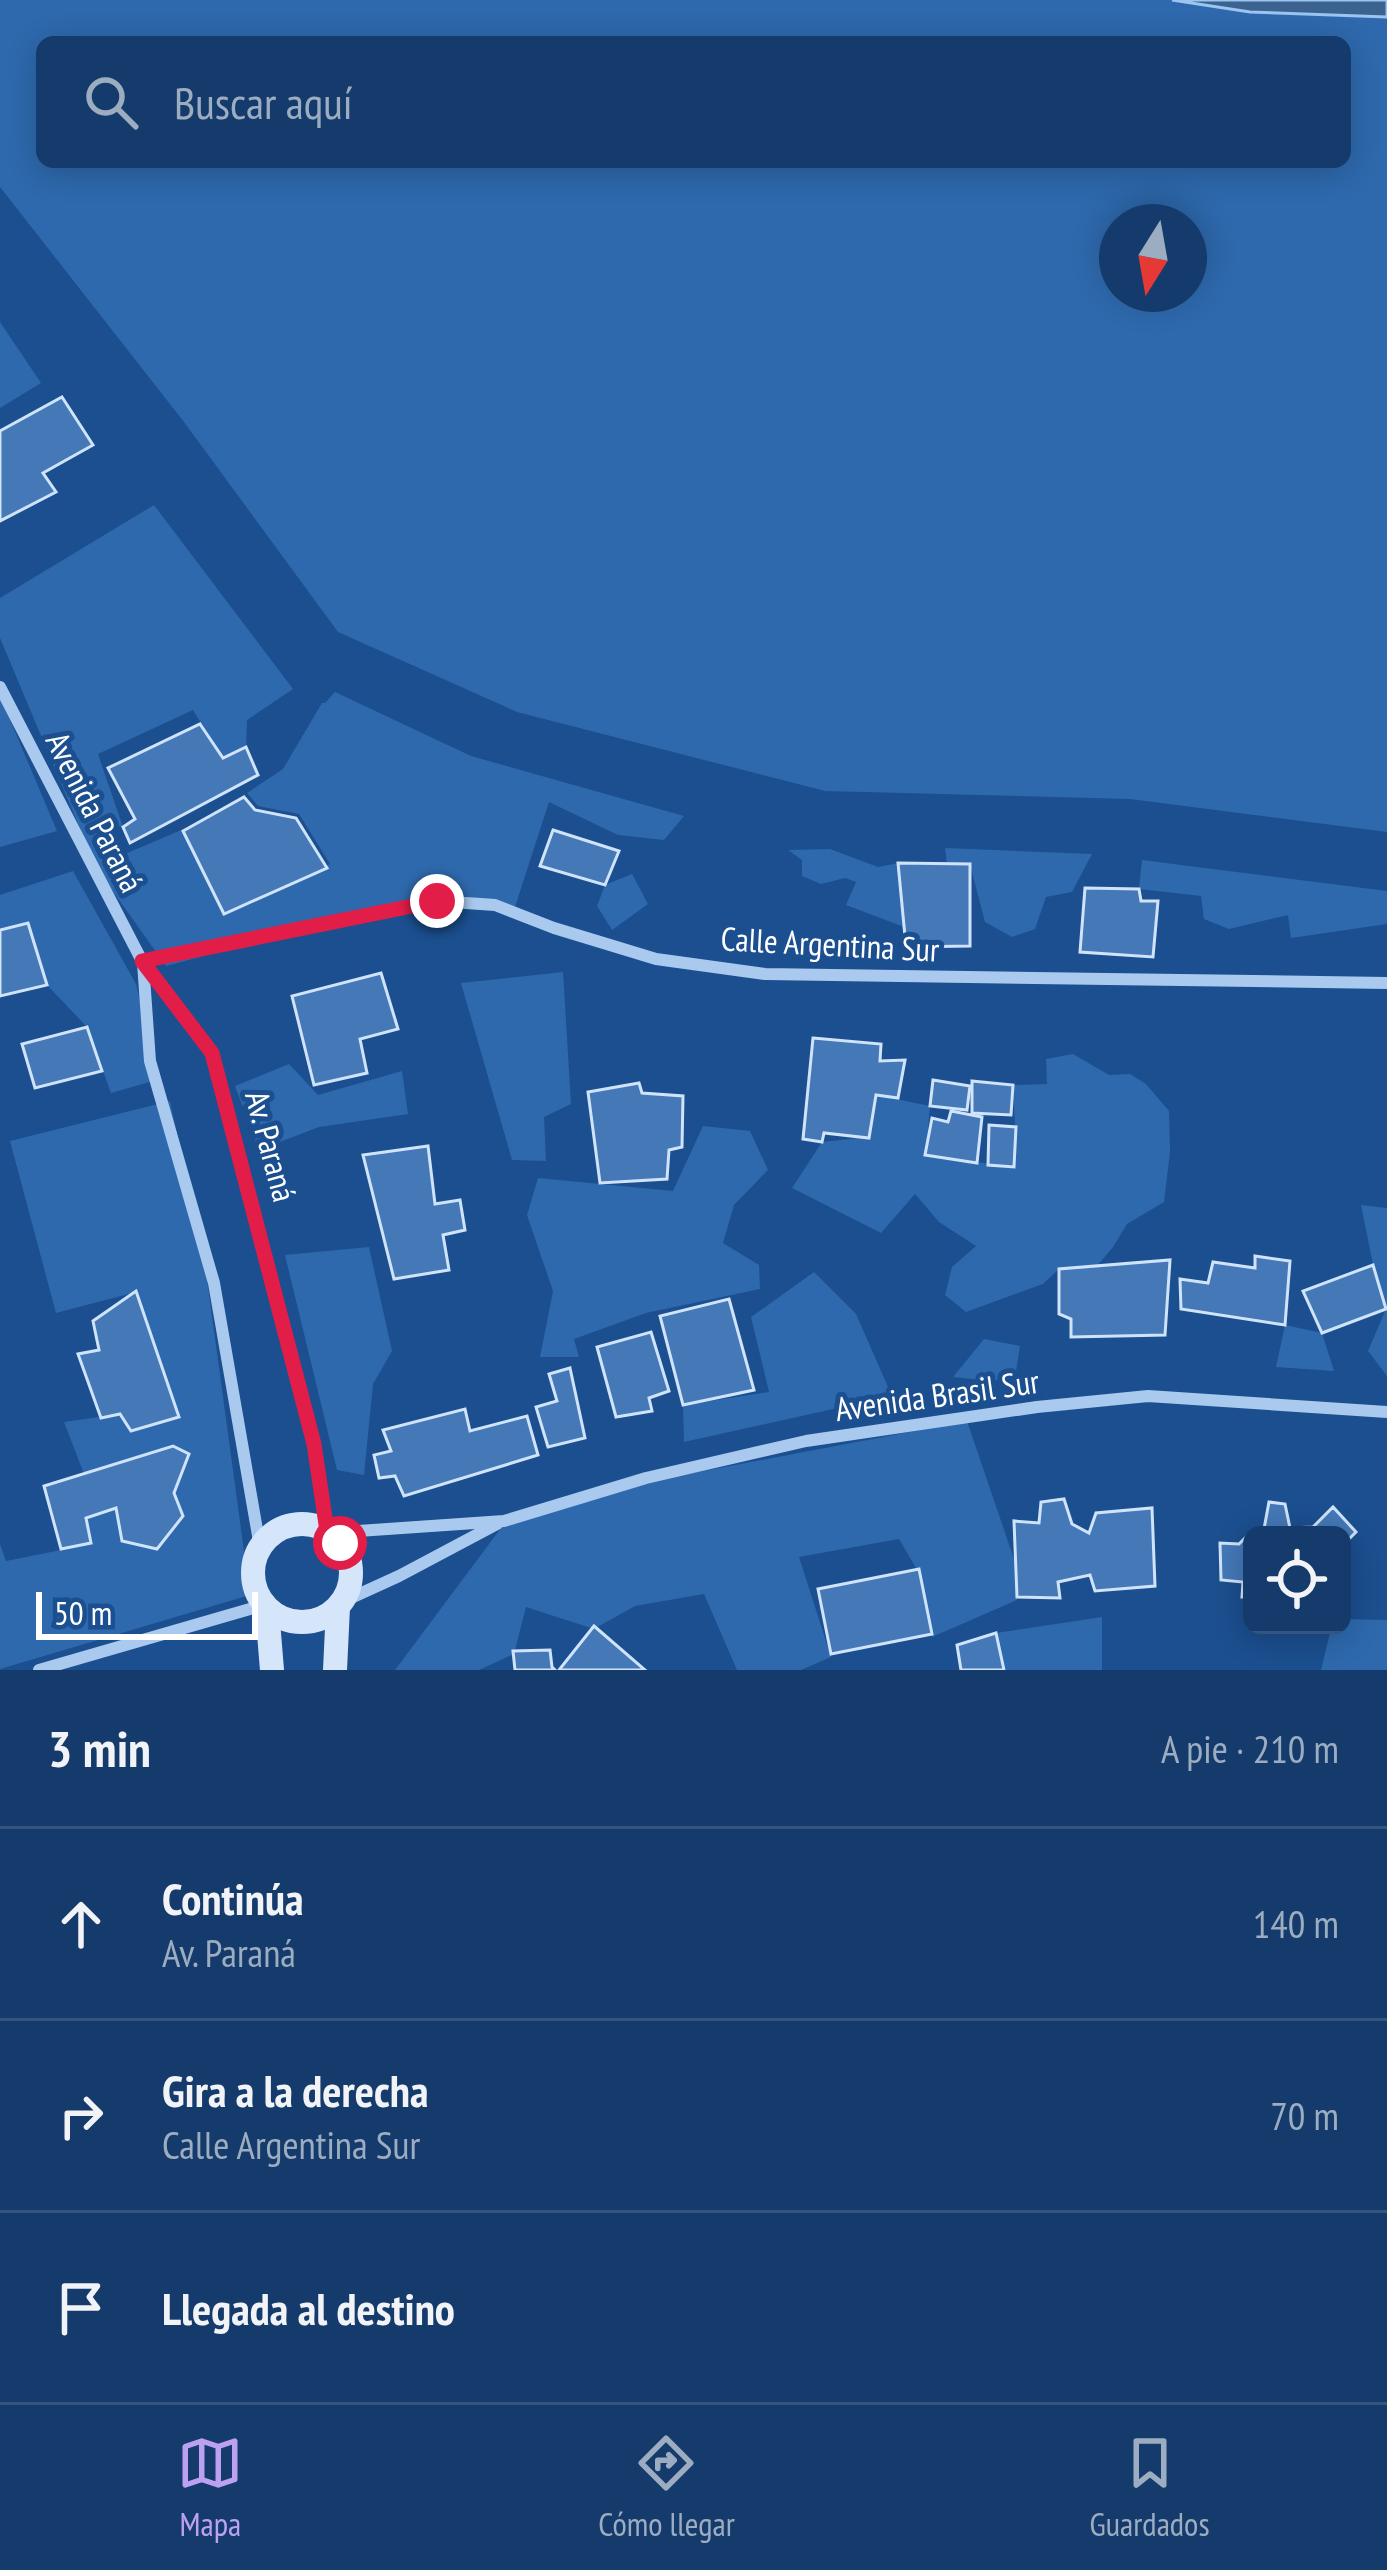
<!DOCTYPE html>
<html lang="es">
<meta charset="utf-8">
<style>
body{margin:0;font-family:"PT Sans Narrow",sans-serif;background:#214673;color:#f1f3f6}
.controls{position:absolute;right:36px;bottom:36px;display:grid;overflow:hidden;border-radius:18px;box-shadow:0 6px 30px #0003}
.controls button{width:108px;height:108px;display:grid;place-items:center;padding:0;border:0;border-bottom:3px solid #33557e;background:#143b6b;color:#f1f3f6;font:60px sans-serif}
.compass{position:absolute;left:1099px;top:204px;width:108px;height:108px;border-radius:50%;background:#143b6b;box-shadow:0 6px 30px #0003;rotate:191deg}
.scale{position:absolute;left:36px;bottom:30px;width:222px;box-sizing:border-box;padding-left:12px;border:6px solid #fff;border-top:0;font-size:33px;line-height:42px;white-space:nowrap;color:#fff;-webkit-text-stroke:9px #1b4f8f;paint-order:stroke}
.stop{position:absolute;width:36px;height:36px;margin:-27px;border:9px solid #e11d48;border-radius:50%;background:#fff}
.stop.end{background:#e11d48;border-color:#fff;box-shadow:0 3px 12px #0008}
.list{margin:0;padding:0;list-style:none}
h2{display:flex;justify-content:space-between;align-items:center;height:156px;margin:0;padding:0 48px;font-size:51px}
h2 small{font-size:39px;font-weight:400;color:#9dadc1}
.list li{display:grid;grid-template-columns:78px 1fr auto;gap:36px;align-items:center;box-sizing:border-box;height:192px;padding:0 48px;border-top:3px solid #33557e}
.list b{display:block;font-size:45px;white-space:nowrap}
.list p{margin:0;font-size:39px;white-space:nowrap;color:#9dadc1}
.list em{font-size:39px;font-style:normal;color:#9dadc1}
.icon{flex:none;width:66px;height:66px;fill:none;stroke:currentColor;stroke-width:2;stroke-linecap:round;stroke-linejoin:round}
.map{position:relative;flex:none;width:1387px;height:1670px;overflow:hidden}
.search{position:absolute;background:#143b6b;box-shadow:0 6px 30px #0003;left:36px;right:36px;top:36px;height:132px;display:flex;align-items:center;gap:30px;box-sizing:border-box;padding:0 42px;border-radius:18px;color:#9dadc1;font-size:45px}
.sheet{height:732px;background:#143b6b}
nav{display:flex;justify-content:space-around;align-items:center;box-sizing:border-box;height:168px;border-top:3px solid #33557e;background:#143b6b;font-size:33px;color:#9dadc1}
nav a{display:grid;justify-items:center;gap:6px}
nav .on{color:#bca0f2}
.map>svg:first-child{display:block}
.green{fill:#2e69ad;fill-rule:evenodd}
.water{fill:#3c6290;stroke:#9cc4f0;stroke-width:3}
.building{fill:#4478b7;stroke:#cfe3fa;stroke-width:3}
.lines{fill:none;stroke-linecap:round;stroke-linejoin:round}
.street{stroke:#a9c9ee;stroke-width:12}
.secondary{stroke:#d6e6fa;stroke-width:24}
.route{stroke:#e11d48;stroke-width:15}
.labels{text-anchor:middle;stroke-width:10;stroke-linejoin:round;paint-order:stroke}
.street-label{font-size:33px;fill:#fff;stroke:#1b4f8f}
</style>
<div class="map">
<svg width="1387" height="1670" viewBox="0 0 1387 1670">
<rect width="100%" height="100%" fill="#1b4f8f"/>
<g class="green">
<path d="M0 0H1172L1250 12 1387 17V832L1130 799 825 791 517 712 338 632 184 422 0 187ZM42 42H1345V162H42ZM1117 222H1189V294H1117Z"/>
<path d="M0 322 41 383 0 408Z"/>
<path d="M154 505 293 689 247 720 246 747 223 758 193 710 98 754 123 827 104 824 125 854 186 828 227 910 330 864 299 814 258 806 247 793 283 769 322 703H325L335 692 471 756 684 816 664 840 618 835 549 802 514 910 446 891 166 966 97 869 0 638V598Z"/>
<path d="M0 696 57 831 0 847Z"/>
<path d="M945 848 1092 854 1072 892 1046 897 1035 929 1012 937 985 922 970 865 947 864Z"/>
<path d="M830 849 878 867 898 863 904 927 846 905 856 882 845 878 821 884 802 876V860L788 850Z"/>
<path d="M1142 860 1387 891V924L1291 938 1288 915 1229 929 1204 919 1201 896 1139 889Z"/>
<path d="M73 871 136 984 160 1079 111 1093 87 1027 47 985 28 924 0 930V895Z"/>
<path d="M632 874 648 904 612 930 597 906 605 885Z"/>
<path d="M563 972 571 1104 544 1117 546 1161 512 1160 461 983Z"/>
<path d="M1073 1054 1109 1075 1130 1074 1146 1084 1169 1111 1170 1152 1164 1202 1127 1224 1113 1247 1097 1266 1059 1269 1043 1284 966 1312 945 1295 952 1267 976 1246 939 1222 915 1194 881 1233 792 1188 822 1142 869 1137 876 1095 930 1106 926 1155 1013 1167 1015 1127 1013 1085 1047 1084 1046 1059Z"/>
<path d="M289 1064 318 1095 402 1071 408 1114 319 1127 259 1150 235 1086Z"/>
<path d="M170 1101 206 1272 250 1595 0 1669V1544L6 1561 91 1544 86 1518 116 1508 157 1549 183 1516 174 1493 189 1455 174 1446 84 1474 64 1422 120 1414 131 1431 179 1417 136 1292 56 1313 10 1141Z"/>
<path d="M703 1126 750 1131 768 1170 734 1205 723 1243 759 1265 760 1289 646 1313 574 1339 579 1357H540L553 1291 527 1215 538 1178 673 1191Z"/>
<path d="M1361 1205 1387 1208V1376L1368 1351 1386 1309 1373 1265Z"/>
<path d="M369 1247 392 1351 373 1384 364 1475 337 1470 285 1255Z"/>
<path d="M814 1272 856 1314 892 1396 684 1442 683 1405 769 1392 751 1317Z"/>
<path d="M1285 1325 1322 1333 1334 1371 1276 1367Z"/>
<path d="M984 1339 1020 1346 1015 1378 991 1381 953 1377Z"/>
<path d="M967 1421 1016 1565 1017 1600 932 1637 919 1573 899 1539 799 1557 831 1657 801 1670H737L704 1594 635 1606 594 1629 526 1607 514 1654 479 1670H395L504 1524 646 1482Z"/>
<path d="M1102 1617V1670H1003L996 1633Z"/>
<path d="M1342 1619 1387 1620V1670H1321L1332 1625H1342Z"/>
</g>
<path class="water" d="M1172 0H1387V17L1250 12Z"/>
<g class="building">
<path d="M62 397 93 445 43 473 56 492 0 521V431Z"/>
<path d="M200 724 223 758 246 747 258 775 130 843 123 827 135 819 108 768Z"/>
<path d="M244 797 255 810 296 818 327 868 224 914 183 831Z"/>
<path d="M553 830 619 851 605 885 540 866Z"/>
<path d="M898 863 970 864V946L906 947Z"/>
<path d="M1085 888 1139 889 1141 901H1158L1153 957 1080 952Z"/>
<path d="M28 923 47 985 0 996V930Z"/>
<path d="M381 973 398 1029 360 1039 367 1073 314 1085 292 996Z"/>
<path d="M87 1027 102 1071 35 1088 22 1044Z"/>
<path d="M813 1038 881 1044 880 1061 905 1060 898 1098 876 1095 869 1138 824 1133 822 1142 803 1139Z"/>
<path d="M933 1080 970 1086 967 1110 930 1106Z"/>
<path d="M972 1081 1013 1085 1011 1115 972 1113Z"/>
<path d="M639 1083 642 1093 683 1096 682 1147 669 1150 667 1179 600 1183 588 1092Z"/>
<path d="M951 1111 982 1117 977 1163 925 1155 932 1118 948 1122Z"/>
<path d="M989 1125 1016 1127 1014 1167 988 1165Z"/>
<path d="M428 1146 435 1204 460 1200 465 1230 443 1235 449 1270 394 1279 363 1155Z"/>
<path d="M1255 1256 1290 1261 1285 1325 1181 1309 1180 1279 1208 1283 1213 1262 1255 1268Z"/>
<path d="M1170 1260 1165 1335 1071 1337V1319L1059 1314V1269Z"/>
<path d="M1373 1265 1386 1309 1322 1333 1303 1291Z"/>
<path d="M136 1291 179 1417 131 1431 120 1414 101 1418 78 1354 99 1350 93 1321Z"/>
<path d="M729 1299 754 1390 683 1405 660 1316Z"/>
<path d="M651 1332 669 1391 649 1398 652 1411 616 1417 597 1347Z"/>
<path d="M570 1368 585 1438 548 1447 536 1407 557 1401 549 1374Z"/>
<path d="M465 1409 470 1431 527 1416 538 1455 404 1496 395 1476 379 1478 374 1455 391 1451 383 1430Z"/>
<path d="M173 1446 189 1454 174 1493 183 1516 157 1549 122 1541 116 1508 86 1518 91 1543 61 1549 44 1486Z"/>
<path d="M1064 1499 1072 1524 1089 1533 1096 1513 1152 1508 1155 1586 1095 1591 1090 1575 1058 1582 1060 1598 1017 1597 1014 1521 1039 1523 1041 1502Z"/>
<path d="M1269 1502 1285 1504 1290 1528 1313 1527 1333 1507 1356 1532 1342 1546V1535H1252V1597H1242L1243 1582 1221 1580 1220 1543 1239 1544 1250 1533 1264 1529Z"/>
<path d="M919 1569 932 1634 831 1654 818 1589Z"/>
<path d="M594 1626 645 1670H559Z"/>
<path d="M996 1633 1004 1670H961L957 1645Z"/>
<path d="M550 1650 552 1667 555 1670H515L513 1651Z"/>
</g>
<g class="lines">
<g class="street">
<path d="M0 687 142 961 212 1053 314 1444 327 1531"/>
<path d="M142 961 437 901 495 905 554 928 656 959 765 974 1387 983"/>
<path d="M143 963 150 1061 214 1283 260 1547"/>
<path d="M329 1533 504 1521 646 1478 806 1441 1037 1407 1148 1396 1387 1412"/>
<path d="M342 1602 399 1576 497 1524"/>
<path d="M39 1670 264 1605"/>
</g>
<g class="secondary">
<circle cx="302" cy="1573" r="49"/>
<path d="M267 1609 272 1670"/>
<path d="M335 1670 338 1607"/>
</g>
</g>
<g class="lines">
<path class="route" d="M340 1543 327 1531 314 1444 212 1053 142 961 437 901"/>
</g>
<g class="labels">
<g class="street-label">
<text transform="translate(95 812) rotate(63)" y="12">Avenida Paraná</text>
<text transform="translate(830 944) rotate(3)" y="12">Calle Argentina Sur</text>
<text transform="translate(271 1146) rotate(75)" y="12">Av. Paraná</text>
<text transform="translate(937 1395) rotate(-8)" y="12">Avenida Brasil Sur</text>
</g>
</g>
</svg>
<div class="controls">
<button><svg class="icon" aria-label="locate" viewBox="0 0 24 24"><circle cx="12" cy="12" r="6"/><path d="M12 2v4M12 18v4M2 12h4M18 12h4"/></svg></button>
</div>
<svg class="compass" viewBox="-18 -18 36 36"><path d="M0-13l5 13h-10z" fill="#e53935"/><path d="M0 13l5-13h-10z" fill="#9dadc1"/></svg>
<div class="scale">50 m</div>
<div class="stop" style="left:340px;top:1543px"></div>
<div class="stop end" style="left:437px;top:901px"></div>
<div class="search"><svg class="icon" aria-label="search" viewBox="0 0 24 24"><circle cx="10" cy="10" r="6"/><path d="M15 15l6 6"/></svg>Buscar aquí</div>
</div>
<section class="sheet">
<h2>3 min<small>A pie · 210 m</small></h2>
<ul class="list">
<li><svg class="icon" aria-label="ahead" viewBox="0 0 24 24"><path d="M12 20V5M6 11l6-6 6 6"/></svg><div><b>Continúa</b><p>Av. Paraná</p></div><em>140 m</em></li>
<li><svg class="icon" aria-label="right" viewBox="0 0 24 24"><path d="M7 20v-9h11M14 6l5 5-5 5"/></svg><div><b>Gira a la derecha</b><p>Calle Argentina Sur</p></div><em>70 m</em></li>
<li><svg class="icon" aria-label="arrive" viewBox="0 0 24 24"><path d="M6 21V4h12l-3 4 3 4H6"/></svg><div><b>Llegada al destino</b></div></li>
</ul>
</section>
<nav>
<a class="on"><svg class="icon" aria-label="map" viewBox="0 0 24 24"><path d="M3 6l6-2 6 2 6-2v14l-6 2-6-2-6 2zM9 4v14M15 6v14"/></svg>Mapa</a>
<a><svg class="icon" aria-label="directions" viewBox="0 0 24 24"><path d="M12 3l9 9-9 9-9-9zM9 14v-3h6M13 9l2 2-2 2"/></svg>Cómo llegar</a>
<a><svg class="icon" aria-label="saved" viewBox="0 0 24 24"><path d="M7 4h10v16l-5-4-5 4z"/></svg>Guardados</a>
</nav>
